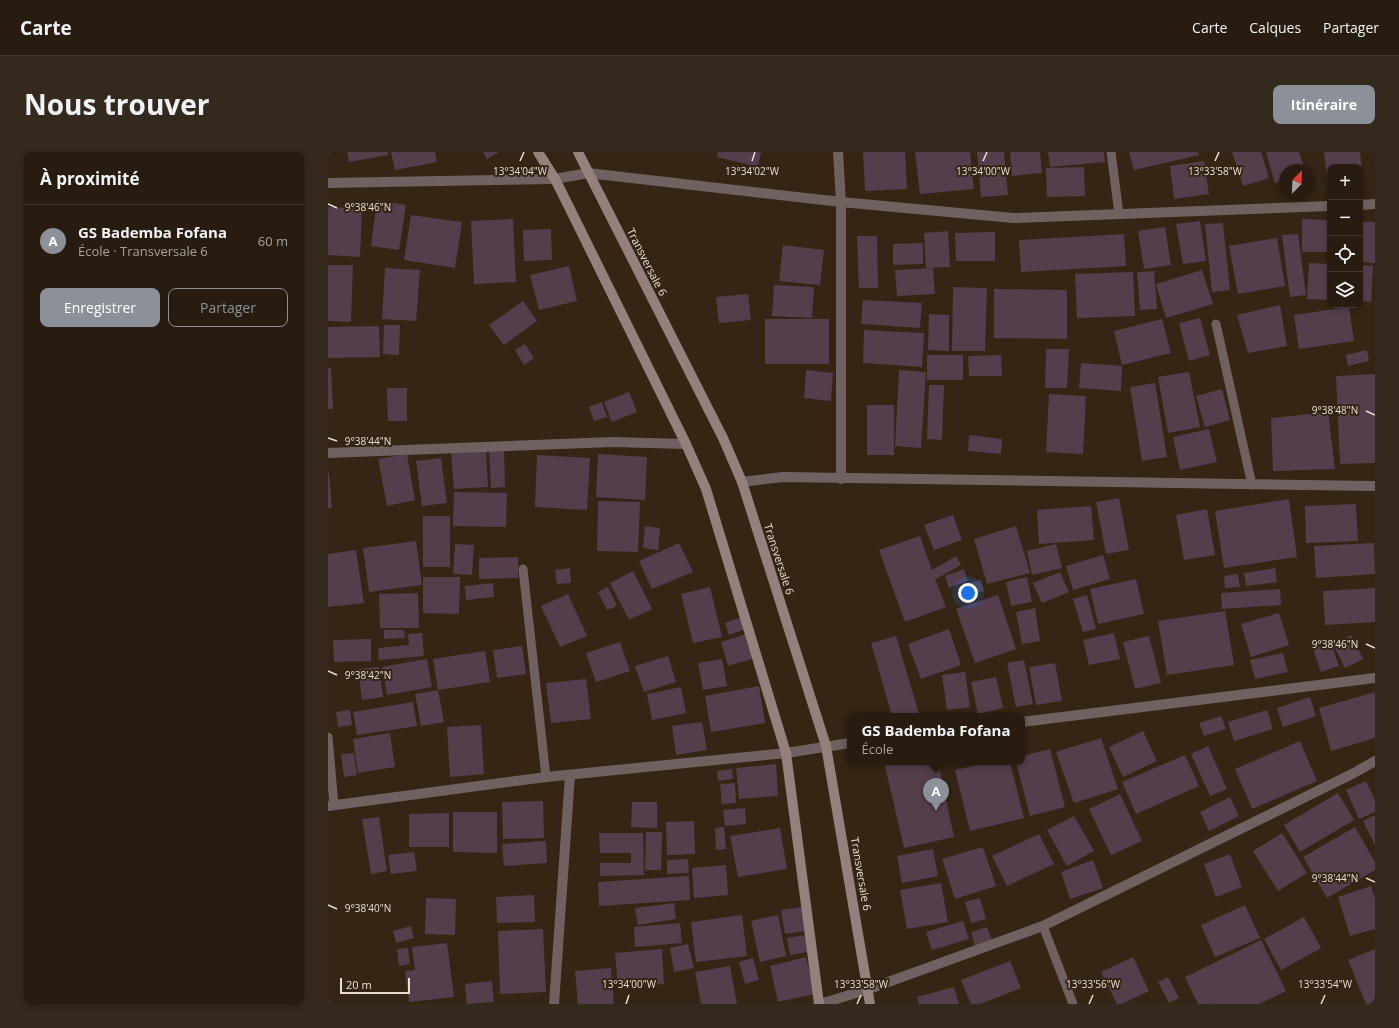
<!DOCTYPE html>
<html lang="fr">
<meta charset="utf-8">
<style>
body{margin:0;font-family:"Open Sans",sans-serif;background:#33291d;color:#f1f3f6}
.controls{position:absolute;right:12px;top:12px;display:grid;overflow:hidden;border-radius:8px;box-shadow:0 2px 6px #0003}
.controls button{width:36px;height:36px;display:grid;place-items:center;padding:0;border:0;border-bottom:1px solid #433a2f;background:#271c0f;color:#f1f3f6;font:20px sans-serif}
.compass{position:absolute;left:951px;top:12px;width:36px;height:36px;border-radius:50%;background:#271c0f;box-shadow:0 2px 6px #0003;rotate:23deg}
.scale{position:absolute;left:12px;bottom:10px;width:70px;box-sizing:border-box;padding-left:4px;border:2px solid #e9dfd4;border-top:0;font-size:11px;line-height:14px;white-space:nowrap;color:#e9dfd4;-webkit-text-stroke:3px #342514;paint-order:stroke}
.you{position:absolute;left:640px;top:441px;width:14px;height:14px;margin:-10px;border:3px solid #fff;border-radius:50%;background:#1a73e8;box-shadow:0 0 0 6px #1a73e833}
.badge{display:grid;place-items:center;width:26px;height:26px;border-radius:50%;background:#8c9099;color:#fff;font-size:13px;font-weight:700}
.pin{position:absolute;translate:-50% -33px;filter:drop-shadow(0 1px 2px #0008)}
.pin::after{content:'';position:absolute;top:21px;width:14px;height:12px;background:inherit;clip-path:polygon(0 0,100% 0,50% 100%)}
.popup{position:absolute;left:519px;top:561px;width:178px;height:52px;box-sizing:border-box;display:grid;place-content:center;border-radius:8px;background:#271c0f;filter:drop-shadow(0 1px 3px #0005);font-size:13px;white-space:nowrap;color:#a4a19e}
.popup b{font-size:15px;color:#f1f3f6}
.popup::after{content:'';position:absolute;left:50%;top:100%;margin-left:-8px;border:8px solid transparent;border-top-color:#271c0f}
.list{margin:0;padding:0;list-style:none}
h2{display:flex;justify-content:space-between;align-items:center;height:52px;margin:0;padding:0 16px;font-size:17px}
h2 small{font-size:13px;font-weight:400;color:#a4a19e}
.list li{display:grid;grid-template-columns:26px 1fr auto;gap:12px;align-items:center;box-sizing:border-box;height:72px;padding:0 16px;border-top:1px solid #433a2f}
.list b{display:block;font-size:15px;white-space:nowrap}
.list p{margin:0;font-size:13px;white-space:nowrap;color:#a4a19e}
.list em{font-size:13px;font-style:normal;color:#a4a19e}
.actions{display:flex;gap:8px;padding:12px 16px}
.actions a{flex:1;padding:9px 0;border:1px solid #8c9099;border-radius:8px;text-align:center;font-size:14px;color:#8c9099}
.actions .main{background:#8c9099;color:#fff}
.icon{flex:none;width:22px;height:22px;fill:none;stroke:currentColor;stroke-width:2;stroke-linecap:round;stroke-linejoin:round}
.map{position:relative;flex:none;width:1047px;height:852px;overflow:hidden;border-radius:8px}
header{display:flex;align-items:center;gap:24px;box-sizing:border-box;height:56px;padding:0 20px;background:#271c0f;border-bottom:1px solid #433a2f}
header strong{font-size:19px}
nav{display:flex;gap:22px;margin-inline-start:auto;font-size:14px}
.intro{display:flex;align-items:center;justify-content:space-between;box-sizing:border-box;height:96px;padding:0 24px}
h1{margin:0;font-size:28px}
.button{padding:10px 18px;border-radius:8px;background:#8c9099;color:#fff;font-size:14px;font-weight:700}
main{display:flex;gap:24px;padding:0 24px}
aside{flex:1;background:#271c0f;border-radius:8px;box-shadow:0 2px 6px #0003}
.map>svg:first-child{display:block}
.building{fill:#543e4c}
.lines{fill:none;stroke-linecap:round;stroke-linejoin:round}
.lane{stroke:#6e615f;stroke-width:9}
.street{stroke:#6e615f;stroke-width:10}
.secondary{stroke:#94817d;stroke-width:10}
.ticks{fill:none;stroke:#e9dfd4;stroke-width:1.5}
.labels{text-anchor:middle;stroke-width:4;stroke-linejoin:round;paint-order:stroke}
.street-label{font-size:11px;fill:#e9dfd4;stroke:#342514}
.ticks-label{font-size:10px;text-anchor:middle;fill:#e9dfd4;stroke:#342514;stroke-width:4;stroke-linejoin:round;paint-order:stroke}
</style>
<header>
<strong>Carte</strong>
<nav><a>Carte</a><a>Calques</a><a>Partager</a></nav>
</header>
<div class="intro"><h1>Nous trouver</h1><a class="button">Itinéraire</a></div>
<main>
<aside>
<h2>À proximité<small></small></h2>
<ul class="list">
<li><span class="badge">A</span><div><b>GS Bademba Fofana</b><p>École · Transversale 6</p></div><em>60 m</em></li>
</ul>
<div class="actions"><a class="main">Enregistrer</a><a>Partager</a></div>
</aside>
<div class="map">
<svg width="1047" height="852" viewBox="0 0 1047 852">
<rect width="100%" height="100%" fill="#342514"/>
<g class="building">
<path d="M19 0H60V3L21 10Z"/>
<path d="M63 0H107L109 10 67 18Z"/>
<path d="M155 0H171L159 7Z"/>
<path d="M390 0H433L430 15 389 5Z"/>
<path d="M535 0H577L579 37 537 39Z"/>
<path d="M587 0H642L646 37 592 42Z"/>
<path d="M649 0H676L680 43 653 45Z"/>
<path d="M682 0H712L714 21 684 24Z"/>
<path d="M720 0H776L777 10 722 15Z"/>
<path d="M801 0H870L871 3 806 18Z"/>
<path d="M904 0H933L941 26 915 34Z"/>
<path d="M938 0H971L977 18H957V28L947 31Z"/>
<path d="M996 0H1032L1035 30H1032V15H1002V34H1000Z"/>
<path d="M876 9 881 42 846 47 842 14Z"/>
<path d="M756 15 757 44 719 45 718 16Z"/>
<path d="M49 48 78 53 71 98 43 94Z"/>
<path d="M0 55 34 57 32 105 0 103Z"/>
<path d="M83 63 134 70 127 116 76 108Z"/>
<path d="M185 67 188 130 146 132 143 69Z"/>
<path d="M974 67 1002 68V100H974Z"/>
<path d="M872 69 878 109 855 112 848 72Z"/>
<path d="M1032 70H1047V111L1032 110Z"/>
<path d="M895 71 902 138 884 140 877 72Z"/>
<path d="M837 75 843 113 816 117 810 79Z"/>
<path d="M223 77 224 108 196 109 195 78Z"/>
<path d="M620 79 622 115 598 116 596 81Z"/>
<path d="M667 80V109H628L627 81Z"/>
<path d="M796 82 798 114 693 120 691 88Z"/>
<path d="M970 82 978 143 962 145 954 83Z"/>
<path d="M529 84H549L550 136H531Z"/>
<path d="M949 86 957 134 910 142 901 94Z"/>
<path d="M595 91V112L565 113V92Z"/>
<path d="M455 93 496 98 492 133 451 129Z"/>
<path d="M981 111 1002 112V148L979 147Z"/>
<path d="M0 113H25L23 170 0 169Z"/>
<path d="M1032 113 1045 114 1043 150 1032 149Z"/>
<path d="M241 114 249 149 211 158 202 123Z"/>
<path d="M57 116 92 118 88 169 54 167Z"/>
<path d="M605 116 607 142 569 144 567 118Z"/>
<path d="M874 118 885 152 838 166 828 132Z"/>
<path d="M826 119 829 157 812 158 809 120Z"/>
<path d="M805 120 807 164 749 166 747 122Z"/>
<path d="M446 133 486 135 484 166 444 164Z"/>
<path d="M625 135 659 136 657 199H624Z"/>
<path d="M666 137 739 138V187L666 186Z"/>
<path d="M420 142 423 168 391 171 388 145Z"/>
<path d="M535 148 594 151 592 176 533 172Z"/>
<path d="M195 149 209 169 176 193 161 173Z"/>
<path d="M952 153 959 194 920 201 909 163Z"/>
<path d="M1021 155 1026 189 971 197 966 163Z"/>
<path d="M601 162 621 163V199L600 198Z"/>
<path d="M872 166 882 203 861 209 851 171Z"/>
<rect x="437" y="167" width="64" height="45"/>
<path d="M834 167 843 201 794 213 786 179Z"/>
<path d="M56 173H72L71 203 55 202Z"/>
<path d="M51 174 52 205 0 206V175Z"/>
<path d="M536 178 596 181 594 215 535 211Z"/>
<path d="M197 192 206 206 196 213 187 198Z"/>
<path d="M718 197H741L739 236H717Z"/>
<path d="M1039 198 1041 209 1020 214 1018 203Z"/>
<rect x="599" y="203" width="36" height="25"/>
<path d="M673 203 674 224H641L640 204Z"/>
<path d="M753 211 794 214 793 239 751 236Z"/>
<path d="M0 216H3L5 257H0Z"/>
<path d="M478 218 505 221 503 249 476 246Z"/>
<path d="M571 218 598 220 593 296 567 294Z"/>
<path d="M861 220 872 275 840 281 830 225Z"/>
<path d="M1047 222V311L1012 312 1008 224Z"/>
<path d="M827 231 839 305 814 309 802 235Z"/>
<path d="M601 233H616L614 288 599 287Z"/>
<path d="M59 236H79V269H60Z"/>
<path d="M894 237 902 268 877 275 868 244Z"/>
<path d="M301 240 309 260 284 270 276 250Z"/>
<path d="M721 242 758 244 755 302 718 300Z"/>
<path d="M274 250 279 265 266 269 261 255Z"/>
<rect x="539" y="253" width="27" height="50"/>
<path d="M1000 260 1007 317 945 319 943 266Z"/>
<path d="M881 277 889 310 852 318 845 285Z"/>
<path d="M641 283 674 287 673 302 640 299Z"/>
<path d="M176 297 177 335 163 336 161 298Z"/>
<path d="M158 299 160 335 126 337 123 301Z"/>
<path d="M79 302 87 348 59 354 50 307Z"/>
<path d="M270 302 319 305 317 348 268 345Z"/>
<path d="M209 303 262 306 259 358 207 355Z"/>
<path d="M113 306 119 351 94 354 88 309Z"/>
<path d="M0 321H1L4 356H0Z"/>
<path d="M126 340 179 341 178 375 125 374Z"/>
<path d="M791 346 801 398 778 402 768 350Z"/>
<path d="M961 347 969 405 896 416 887 359Z"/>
<path d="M270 349 312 350 310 400 269 399Z"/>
<path d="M1028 352 1030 389 978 391 977 354Z"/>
<path d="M763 354 766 388 711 392 709 358Z"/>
<path d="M879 357 887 403 856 408 848 363Z"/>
<path d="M625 363 634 388 606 398 596 373Z"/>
<rect x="95" y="364" width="27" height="51"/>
<path d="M317 374 332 376 330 398 315 396Z"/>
<path d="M688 374 702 421 659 432 646 387Z"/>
<path d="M592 384 604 418 628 404 633 413 608 427 606 424 618 455 577 470 551 398Z"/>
<path d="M88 389 94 433 41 440 35 396Z"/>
<path d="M351 391 365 420 324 437 311 409Z"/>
<path d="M1046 391 1047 422 988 426 986 394Z"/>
<path d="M127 392 146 393 144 423 125 422Z"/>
<path d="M728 392 734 416 704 423 699 399Z"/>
<path d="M28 398 36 451 0 455V402Z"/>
<path d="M775 403 782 427 745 438 738 414Z"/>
<path d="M190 405V426L151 427V406Z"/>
<path d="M242 416 243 431 229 432 227 418Z"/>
<path d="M947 416 949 430 918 434 916 421Z"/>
<path d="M636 417 640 429 621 436 617 424Z"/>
<path d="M305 419 324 457 301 468 282 431Z"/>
<path d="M732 420 741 440 714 451 705 431Z"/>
<path d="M910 422 912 435 897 436 896 424Z"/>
<path d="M95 425H132L131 462 95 461Z"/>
<path d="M699 425 704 450 683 454 678 430Z"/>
<path d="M808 427 816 462 770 472 762 437Z"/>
<path d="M653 428 656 439 641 442 639 431Z"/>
<path d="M165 431 166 445 138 448 137 434Z"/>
<path d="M280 435 289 454 279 458 270 440Z"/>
<path d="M382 435 394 485 365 491 353 442Z"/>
<path d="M1047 436V470L997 473 995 439Z"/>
<path d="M952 437 953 453 894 457 893 441Z"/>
<path d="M90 441 91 476H52L51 442Z"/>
<path d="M240 442 259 484 232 495 213 454Z"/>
<path d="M670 443 688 497 647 511 628 457Z"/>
<path d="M759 443 768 477 755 480 745 447Z"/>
<path d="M707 456 712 489 694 492 688 460Z"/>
<path d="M897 459 906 513 839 523 830 469Z"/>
<path d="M951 461 961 493 923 505 913 472Z"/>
<path d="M414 465 418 477 401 483 397 471Z"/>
<path d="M621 477 633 513 593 527 580 492Z"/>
<path d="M56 478H76L77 486 56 487Z"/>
<path d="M94 481 96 504 51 508 50 496 81 493 80 482Z"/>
<path d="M786 481 792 507 761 513 755 488Z"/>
<path d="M419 482 427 506 400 514 393 490Z"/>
<path d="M1023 483 1035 507 1017 516 1005 492Z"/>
<path d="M568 484 591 562 584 564H564L543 491Z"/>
<path d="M821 484 833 531 807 537 795 490Z"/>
<path d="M43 487V509L6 510 5 488Z"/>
<path d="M292 490 302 519 268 530 258 501Z"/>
<path d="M1003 491 1011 514 993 520 985 497Z"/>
<path d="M194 494 198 522 169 526 165 498Z"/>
<path d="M157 499 162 530 110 538 105 507Z"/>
<path d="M955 501 960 520 927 527 922 508Z"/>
<path d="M340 504 348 530 316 540 307 514Z"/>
<path d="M99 507 104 535 59 543 54 515Z"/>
<path d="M394 507 399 534 375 538 370 511Z"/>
<path d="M696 508 705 552 688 555 679 511Z"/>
<path d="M727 511 734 549 708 553 701 515Z"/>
<path d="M51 515 55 545 34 548 30 517Z"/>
<path d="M637 520 642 555 619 558 614 523Z"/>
<path d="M668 525 675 556 650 562 643 530Z"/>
<path d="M258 527 263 567 223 571 218 531Z"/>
<path d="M431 534 437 571 383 580 377 544Z"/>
<path d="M353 535 358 561 324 568 319 542Z"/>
<path d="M110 538 116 570 93 574 87 542Z"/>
<path d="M1047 540V586L1003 599 991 556Z"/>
<path d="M982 545 988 564 955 575 949 556Z"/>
<path d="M85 550 89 574 29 583 25 560Z"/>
<path d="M22 558 24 573 10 575 8 560Z"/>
<path d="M939 558 945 577 906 589 900 570Z"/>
<path d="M893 564 898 577 876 584 871 571Z"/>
<path d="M374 570 379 598 348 603 344 574Z"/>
<path d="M153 573 156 622 122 625 119 575Z"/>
<path d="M815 579 829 609 795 625 781 595Z"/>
<path d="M62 581 67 615 30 621 25 587Z"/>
<path d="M773 586 790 637 746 651 728 600Z"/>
<path d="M972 589 989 629 924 657 907 617Z"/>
<path d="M880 594 899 637 882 644 863 602Z"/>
<path d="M722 597 737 655 702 664 688 610H694V604Z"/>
<path d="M26 601 29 623 16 625 13 602Z"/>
<path d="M857 603 871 634 808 662 794 630Z"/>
<path d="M556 610H610L626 685 576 696Z"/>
<path d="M662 610H682L696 666 642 679 627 618Z"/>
<path d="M448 612 450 644 411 647 408 616Z"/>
<path d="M404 617 405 627 390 629 389 619Z"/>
<path d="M1038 629 1047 648V660L1031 667 1018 638Z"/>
<path d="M407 631 408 651 394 652 392 632Z"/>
<path d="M1010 641 1026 668 972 700 956 673Z"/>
<path d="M792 642 814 689 783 703 761 657Z"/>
<path d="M902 645 911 664 881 679 872 660Z"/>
<path d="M215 649 216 686 175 687 174 650Z"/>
<path d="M304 650H329V676L303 675Z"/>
<path d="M417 656 418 672 397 674 395 658Z"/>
<path d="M125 660H169V701L125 700Z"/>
<path d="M121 661V695H81V662Z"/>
<path d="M1047 663V693L1035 669Z"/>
<path d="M746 664 766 699 739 714 719 678Z"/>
<path d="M51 665 59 719 43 722 34 667Z"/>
<path d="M366 669 367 702 339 703 338 670Z"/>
<path d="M396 675 398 697 388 698 387 676Z"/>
<path d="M1027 675 1047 710V718L999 746 975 705Z"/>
<path d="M452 676 459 717 410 725 402 684Z"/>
<path d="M318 680H334L333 718H317Z"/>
<path d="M271 681H315L316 723 272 724V711H303V701H272Z"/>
<path d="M954 681 979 721 950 739 925 699Z"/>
<path d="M711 682 726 712 679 734 664 704Z"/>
<path d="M218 689 219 711 176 714 174 692Z"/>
<path d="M655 695 668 734 627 747 614 707Z"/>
<path d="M605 697 610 724 574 731 569 704Z"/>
<path d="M86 700 89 719 63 722 60 703Z"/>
<path d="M902 702 914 735 888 745 876 712Z"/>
<path d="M360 707 361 721 339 722V708Z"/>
<path d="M765 708 775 736 742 747 733 720Z"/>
<path d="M398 713 400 743 366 746 364 716Z"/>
<path d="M361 724 362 748 271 754 270 730Z"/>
<path d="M613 731 620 770 579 777 572 738Z"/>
<path d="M1043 734 1047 746V777L1022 784 1010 745Z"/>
<path d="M206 743 207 770 169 771 168 745Z"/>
<path d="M98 746 128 747 127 783 97 782Z"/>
<path d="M652 746 658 767 643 771 637 750Z"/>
<path d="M346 751 348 767 310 773 307 756Z"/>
<path d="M917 753 932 786 887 805 873 773Z"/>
<path d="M474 755 478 779 457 782 453 758Z"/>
<path d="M414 763 419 804 368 810 363 770Z"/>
<path d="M450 763 458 804 432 810 423 769Z"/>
<path d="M976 765 993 796 953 818 936 787Z"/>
<path d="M635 769 641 787 604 798 598 780Z"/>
<path d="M352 771 354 791 307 795 306 775Z"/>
<path d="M83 774 86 786 68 791 65 779Z"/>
<path d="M659 775 664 789 647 794 643 780Z"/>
<path d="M215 777 218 840 172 842 170 779Z"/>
<path d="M477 783 480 800 462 803 459 786Z"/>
<path d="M933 788 958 839 931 852H887V851L884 852H870L857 825Z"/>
<path d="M119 791 126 845 81 850 77 819 87 818 84 795Z"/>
<path d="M360 792 366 816 346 820 342 796Z"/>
<path d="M80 796 82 812 71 814 69 797Z"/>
<path d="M334 797 336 832 290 836 287 801Z"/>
<path d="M1047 797V852H1038L1020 808Z"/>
<path d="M478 805 487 842 450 850 442 814Z"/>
<path d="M805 805 821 839 793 852H789L773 820Z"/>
<path d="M425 806 431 828 417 832 411 810Z"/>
<path d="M682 809 693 836 652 852H643L633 828Z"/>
<path d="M402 814 409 852H373L367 820Z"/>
<path d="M283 816 286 852H250L247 819Z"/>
<path d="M840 825 851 846 841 851 830 830Z"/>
<path d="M164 829 166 850 139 852 137 832Z"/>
<path d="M626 835 631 852H591L589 845Z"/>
</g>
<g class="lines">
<g class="lane">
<path d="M783 0 791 62"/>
<path d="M888 172 924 333"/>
<path d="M195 417 218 625"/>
<path d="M0 585 6 653"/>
<path d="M715 774 745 852"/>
</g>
<g class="street">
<path d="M510 0 513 50V327"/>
<path d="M0 31 227 27 260 21 513 50 685 66 1002 54"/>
<path d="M1032 53 1047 52"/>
<path d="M0 301 284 290 358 292"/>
<path d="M414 330 455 325 1047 334"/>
<path d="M694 570 1047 526"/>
<path d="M0 654 218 625 458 601 522 591"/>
<path d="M226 852 242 623"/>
<path d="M492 852 541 837 715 774 1026 621 1047 609"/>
</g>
<g class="secondary">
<path d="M210 0 227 27 241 55 358 292 378 337 458 601 491 852"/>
<path d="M250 0 395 286 414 330 498 594 542 852"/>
</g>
</g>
<path class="ticks" d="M192 9 196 0M424 9 427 0M655 9 659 0M887 9 891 0M0 52 9 56M1038 259 1047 263M0 286 9 289M1038 492 1047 496M0 519 9 523M1038 726 1047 730M0 753 9 757M298 852 301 843M529 852 533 843M761 852 765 843M993 852 997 843"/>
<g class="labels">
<g class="street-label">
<text transform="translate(319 110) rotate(63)" y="4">Transversale 6</text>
<text transform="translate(451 407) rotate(72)" y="4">Transversale 6</text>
<text transform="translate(533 722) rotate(80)" y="4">Transversale 6</text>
</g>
</g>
<g class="ticks-label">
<text x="192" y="23">13°34'04"W</text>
<text x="424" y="23">13°34'02"W</text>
<text x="655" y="23">13°34'00"W</text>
<text x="887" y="23">13°33'58"W</text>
<text x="40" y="59">9°38'46"N</text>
<text x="1007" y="262">9°38'48"N</text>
<text x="40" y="293">9°38'44"N</text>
<text x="1007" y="496">9°38'46"N</text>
<text x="40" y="527">9°38'42"N</text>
<text x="1007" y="730">9°38'44"N</text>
<text x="40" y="760">9°38'40"N</text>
<text x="301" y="836">13°34'00"W</text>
<text x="533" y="836">13°33'58"W</text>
<text x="765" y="836">13°33'56"W</text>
<text x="997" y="836">13°33'54"W</text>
</g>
</svg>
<div class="controls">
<button>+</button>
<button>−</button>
<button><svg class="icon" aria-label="locate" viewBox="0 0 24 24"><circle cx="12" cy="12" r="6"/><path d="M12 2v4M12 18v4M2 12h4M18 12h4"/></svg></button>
<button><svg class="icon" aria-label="layers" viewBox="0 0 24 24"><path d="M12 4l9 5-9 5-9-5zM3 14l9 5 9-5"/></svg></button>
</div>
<svg class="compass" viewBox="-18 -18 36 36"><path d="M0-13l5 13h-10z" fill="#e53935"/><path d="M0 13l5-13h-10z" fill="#a4a19e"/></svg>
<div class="scale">20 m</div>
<div class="you"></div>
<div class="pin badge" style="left:608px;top:659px">A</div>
<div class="popup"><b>GS Bademba Fofana</b>École</div>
</div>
</main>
